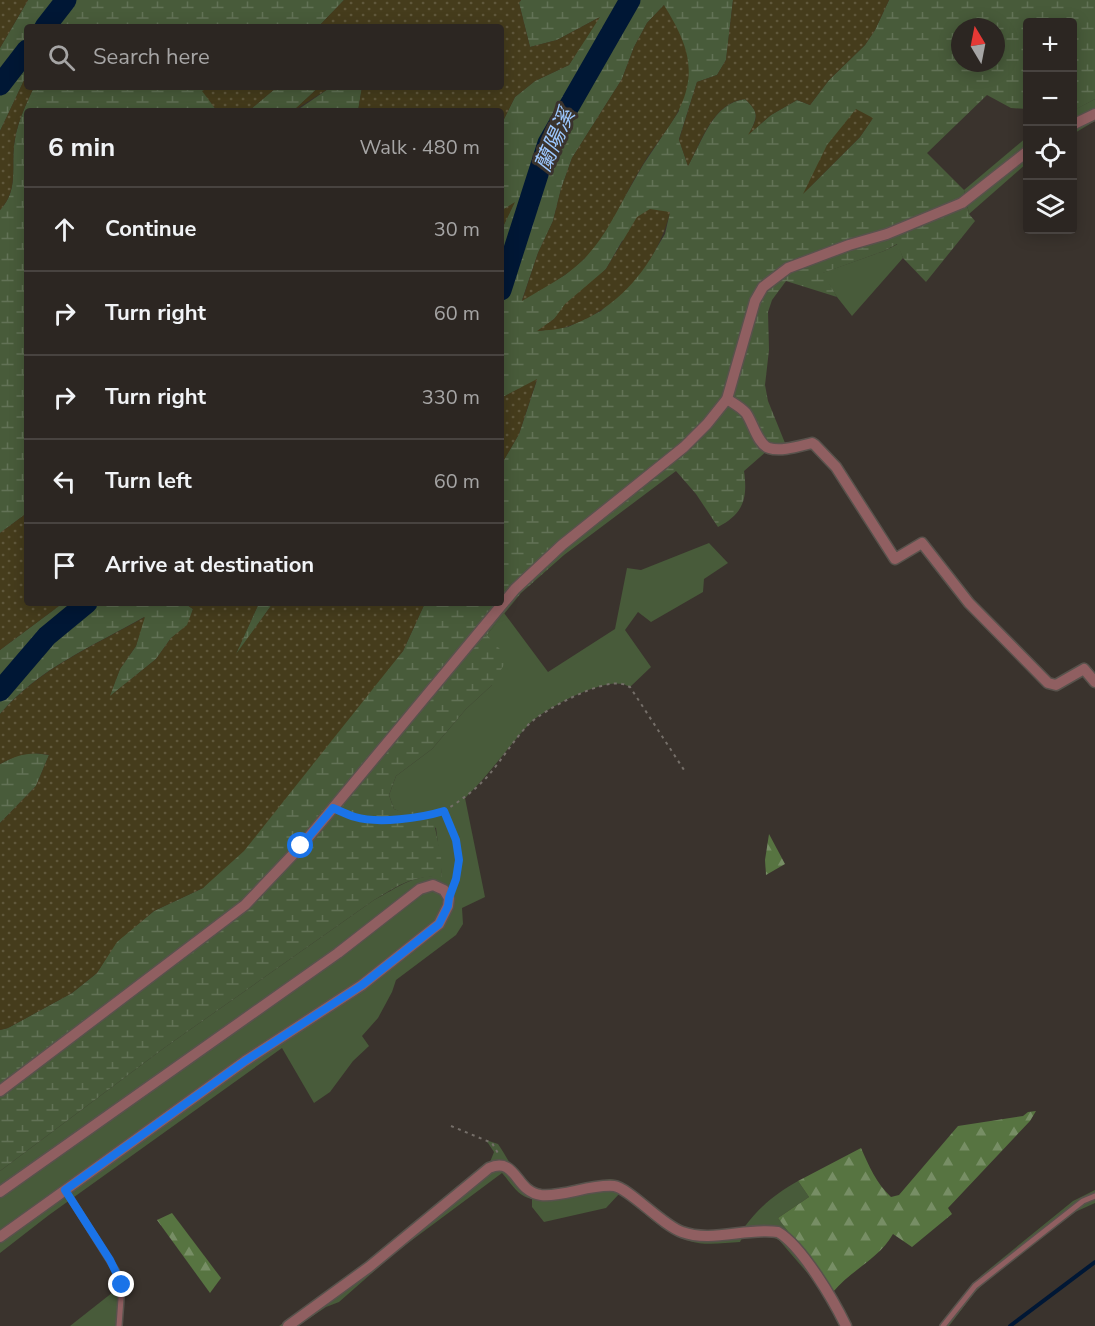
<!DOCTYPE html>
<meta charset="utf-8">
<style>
body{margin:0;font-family:"Nunito Sans","Noto Sans TC",sans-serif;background:#38322f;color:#f1f3f6}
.controls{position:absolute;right:18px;top:18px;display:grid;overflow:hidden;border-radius:6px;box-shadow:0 3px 15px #0003}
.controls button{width:54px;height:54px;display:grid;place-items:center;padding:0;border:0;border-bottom:2px solid #484340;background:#2c2622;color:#f1f3f6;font:30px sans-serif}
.compass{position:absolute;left:951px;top:18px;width:54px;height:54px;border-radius:50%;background:#2c2622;box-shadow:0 3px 15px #0003;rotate:350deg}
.stop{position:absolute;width:18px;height:18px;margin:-14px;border:4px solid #1a73e8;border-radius:50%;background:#fff}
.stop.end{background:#1a73e8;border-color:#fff;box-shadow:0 2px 6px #0008}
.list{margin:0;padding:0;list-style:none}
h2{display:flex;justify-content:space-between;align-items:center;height:78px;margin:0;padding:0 24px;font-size:26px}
h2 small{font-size:20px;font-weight:400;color:#a6a5a5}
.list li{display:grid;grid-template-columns:39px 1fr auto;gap:18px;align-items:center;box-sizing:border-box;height:84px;padding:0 24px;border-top:2px solid #484340}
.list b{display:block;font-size:22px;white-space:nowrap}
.list em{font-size:20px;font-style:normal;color:#a6a5a5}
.icon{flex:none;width:33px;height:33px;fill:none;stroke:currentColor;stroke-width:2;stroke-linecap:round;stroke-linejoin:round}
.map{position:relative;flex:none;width:1095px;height:1326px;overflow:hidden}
.search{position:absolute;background:#2c2622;box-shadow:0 3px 15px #0003;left:24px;top:24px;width:480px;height:66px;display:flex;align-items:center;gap:15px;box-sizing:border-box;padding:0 21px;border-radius:6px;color:#a6a5a5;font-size:22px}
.panel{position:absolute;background:#2c2622;box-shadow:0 3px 15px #0003;left:24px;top:108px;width:480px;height:498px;border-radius:6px}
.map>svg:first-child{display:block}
.grass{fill:#485b3a}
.forest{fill:url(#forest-firs)}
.wetland{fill:url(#wetland-marsh);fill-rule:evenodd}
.sand{fill:url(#sand-dots)}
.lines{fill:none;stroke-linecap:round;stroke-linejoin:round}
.stream{stroke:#001735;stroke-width:4}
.river{stroke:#001735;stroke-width:21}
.lane-casing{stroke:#58524c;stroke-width:8}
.street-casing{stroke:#58524c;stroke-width:13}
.path{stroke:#756f69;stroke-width:2;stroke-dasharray:3 4.5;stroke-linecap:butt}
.lane{stroke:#905f61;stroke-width:5}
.street{stroke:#905f61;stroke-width:10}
.route{stroke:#1a73e8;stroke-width:8}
.labels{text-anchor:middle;stroke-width:6;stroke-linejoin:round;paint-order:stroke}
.water-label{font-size:22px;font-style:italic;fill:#9cc7fe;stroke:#3a332d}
</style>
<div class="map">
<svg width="1095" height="1326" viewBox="0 0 1095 1326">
<defs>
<pattern id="forest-firs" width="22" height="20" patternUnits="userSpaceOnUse" patternTransform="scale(1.5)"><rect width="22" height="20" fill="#577441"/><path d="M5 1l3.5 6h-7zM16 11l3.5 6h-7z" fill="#778e65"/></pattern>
<pattern id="wetland-marsh" width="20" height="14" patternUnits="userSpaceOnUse" patternTransform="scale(1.5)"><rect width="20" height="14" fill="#485b3a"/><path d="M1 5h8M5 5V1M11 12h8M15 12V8" fill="none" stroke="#627256"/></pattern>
<pattern id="sand-dots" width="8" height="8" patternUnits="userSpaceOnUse" patternTransform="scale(1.5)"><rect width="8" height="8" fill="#453c1c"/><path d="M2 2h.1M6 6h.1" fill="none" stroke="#60583c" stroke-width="1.8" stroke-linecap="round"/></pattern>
</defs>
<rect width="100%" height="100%" fill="#3a332d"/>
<g class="grass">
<path d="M1095 99V121L1073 134 1072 111Z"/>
<path d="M1027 137V163L969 214 964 190Z"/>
<path d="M898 244 903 258 852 316 837 297 822 273 884 251Z"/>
<path d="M709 543 728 563 704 579 703 592 651 622 638 612 625 630 651 667 630 687C627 686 625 684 622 684 600 679 544 709 529 724 507 748 489 775 465 798L485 897 462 908 463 924 456 935 396 980 392 992 378 1018 362 1036 369 1046 353 1061 330 1092 314 1103 282 1048 49 1215 0 1253V1171L164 1048 374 900C400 886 412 875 442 876L436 828 394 809 389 795 396 776 432 749 466 709 492 685 487 635 504 613 548 672 615 629 627 568 641 570Z"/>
<path d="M486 1140 498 1144C507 1157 515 1175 528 1185 543 1196 592 1182 610 1179 626 1180 660 1217 678 1226 698 1235 723 1230 743 1229 759 1207 775 1194 798 1181L809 1197 778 1218 806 1255 816 1283 779 1240 770 1236 742 1238 740 1242C723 1243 705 1246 689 1241 663 1233 641 1210 620 1193L606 1208 544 1222 532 1207V1199C518 1197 511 1183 502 1173L396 1252 339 1302 326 1307 298 1326H279L360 1270 490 1162 494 1152Z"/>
<path d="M1095 1190V1203L1075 1212 988 1279 975 1292 949 1326H940L970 1287 982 1275 1073 1201Z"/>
<path d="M122 1285 119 1326H70Z"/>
</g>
<g class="forest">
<path d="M769 834 785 864 766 875 765 860Z"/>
<path d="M1036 1111 1030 1121 948 1208 952 1214 912 1247 893 1234C879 1259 851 1270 833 1292L778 1218 809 1197 798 1181 861 1148C869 1166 876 1183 891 1197L899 1195 958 1126 1023 1116 1028 1112Z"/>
<path d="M172 1213 221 1278 210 1293 157 1220Z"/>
</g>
<g class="wetland">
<path d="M28 0H344L318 27H27V74L0 131V48Z"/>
<path d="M521 0H733L726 60 717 75 697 82 679 139 688 166C703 140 713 103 745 99 760 113 757 116 750 133L771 115 797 100 810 105 829 80 865 45 875 30 889 0H1095V99L1073 111 1072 22H1028L1027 109 1011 108 987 95 927 153 964 190 969 214 975 221 926 282 903 258 897 244 884 251 823 273 837 297 786 281 772 300 768 312 769 350 765 385 768 401 787 448 769 449 744 471C748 499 743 514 718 527L696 494 676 471 564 555 521 593 487 635 508 658 492 685 466 709 432 749 396 776 389 795 394 809 405 813 431 809 441 856 442 877C412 875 400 885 374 900L164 1048 0 1171V1030L8 1028 72 993 97 973 116 942 154 911 203 888 403 651 425 603H501V465L519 434 537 380 501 398V231L514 203 501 211V130L504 119 515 97 535 81 569 65 598 18 557 40 530 47 519 3ZM664 5 679 111 643 165 604 233 584 259 565 275 522 300 538 253 553 221 561 189 572 158 622 79 634 47 647 23ZM960 27H996V63H960ZM873 118 860 137 805 192ZM670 212 665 234 650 259 601 311 568 327 538 331 554 319 606 269 622 241Z"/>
<path d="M34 87H211L203 91 217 111H27V513L0 533V210C20 189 10 165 15 139 18 121 26 104 34 87Z"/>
<path d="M277 87H319L293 111H245L251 109Z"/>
<path d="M331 87H362L358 111H296Z"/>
<path d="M63 603H184L193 609 188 625 171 638 156 659 109 697 120 669 136 646 144 617C92 647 40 667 0 714V650Z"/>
<path d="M259 603H273L234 658Z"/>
<path d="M34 753 49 755 36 786 0 823V764L18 755Z"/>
</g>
<g class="sand">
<path d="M0 0H28L0 48Z"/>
<path d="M344 0H521L519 3 530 47 557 40 600 17 569 65 535 81 515 97 504 119 501 130V111H358L362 87H501V27H318Z"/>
<path d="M733 0H889L875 30 865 45 829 80 810 105 797 100 771 115 748 135C758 118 760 113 745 99 713 102 702 141 688 166L679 140 697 82 717 75 726 60Z"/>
<path d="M664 5C679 30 694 56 687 87 681 117 657 140 642 166 623 197 609 234 583 260 566 277 543 288 522 301L538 253 553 221 561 189 572 158 622 79 634 47 647 23Z"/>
<path d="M27 74V87H34C26 104 18 121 15 139 10 165 20 189 0 210V131Z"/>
<path d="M211 87H277L251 109 217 111 202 91Z"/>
<path d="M319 87H331L293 111Z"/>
<path d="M856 109 873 118 860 137 803 194 827 145Z"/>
<path d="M515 202 501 231V211Z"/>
<path d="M650 209 670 212C658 262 619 309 569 326 559 330 547 330 537 331L554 319 565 304 606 269 637 217Z"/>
<path d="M537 379 519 434 501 465V398Z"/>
<path d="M27 513V603H63L0 650V533Z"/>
<path d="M184 603H259L236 654 273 603H425L403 651 244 851 203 888 154 911 117 942 97 973 72 993 8 1028 0 1030V823L36 786 49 755C30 751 17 755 0 764V714C41 667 92 647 145 617L136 646 120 669 110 696 156 659 171 638 187 625 193 609Z"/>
</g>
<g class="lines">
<path class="stream" d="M1010 1326 1095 1262"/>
<g class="river">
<path d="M45 27 66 0"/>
<path d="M0 85 27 50"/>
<path d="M501 290 548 143 630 0"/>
<path d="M0 691 47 636 87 603"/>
</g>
<g class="lane-casing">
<g id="lane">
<path d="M66 1191 120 1277 122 1285 119 1326"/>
<path d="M943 1326 975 1286 1083 1201 1095 1196"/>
</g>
</g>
<g class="street-casing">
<g id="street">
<path d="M1072 125 1095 114"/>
<path d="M727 399C733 403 741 407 746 413 753 423 758 445 769 448 781 452 799 446 812 443L815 445 836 467 895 559 922 543 969 603 1048 683 1056 685 1084 669 1095 682"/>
<path d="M0 1091 245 905 301 846 333 808 515 589 562 545 684 447 707 424 727 399 755 301 763 287 788 268 849 245 887 234 962 203 1028 151"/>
<path d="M0 1192 338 953 420 889 433 885 444 890 449 898 448 906 439 924 362 985 245 1061 0 1237"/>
<path d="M288 1326 369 1267 489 1168C517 1156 515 1192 541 1195 565 1197 589 1184 614 1186 629 1188 662 1225 682 1232 712 1243 747 1227 778 1232 802 1246 834 1301 846 1326"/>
</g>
</g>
<g class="path">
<path d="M444 811C460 801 474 791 487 777 502 760 514 739 530 723 546 709 601 679 622 684 625 684 627 686 630 687L686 773"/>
<path d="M342 812C372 825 413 820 444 811 454 835 464 859 454 885"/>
<path d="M451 1126 492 1143 499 1155"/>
</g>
<use href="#lane" class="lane"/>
<use href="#street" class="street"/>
</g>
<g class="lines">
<path class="route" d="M122 1285 110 1260 65 1190 245 1061 362 985 439 924 448 906 449 898 456 879 459 860 456 840 444 811C421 818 378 824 355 817 348 815 340 811 333 808L301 846"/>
</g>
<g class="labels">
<g class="water-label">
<text transform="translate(554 140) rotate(-66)" y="8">蘭陽溪</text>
</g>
</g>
</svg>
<div class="controls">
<button>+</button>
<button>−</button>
<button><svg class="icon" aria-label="locate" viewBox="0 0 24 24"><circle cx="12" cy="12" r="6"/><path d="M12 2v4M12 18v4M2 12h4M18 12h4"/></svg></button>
<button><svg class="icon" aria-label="layers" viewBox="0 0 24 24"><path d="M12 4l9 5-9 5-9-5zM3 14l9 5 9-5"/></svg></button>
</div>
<svg class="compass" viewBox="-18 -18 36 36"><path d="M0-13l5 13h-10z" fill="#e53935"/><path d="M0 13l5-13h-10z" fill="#a6a5a5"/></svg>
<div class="stop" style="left:301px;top:846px"></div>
<div class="stop end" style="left:122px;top:1285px"></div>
<div class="search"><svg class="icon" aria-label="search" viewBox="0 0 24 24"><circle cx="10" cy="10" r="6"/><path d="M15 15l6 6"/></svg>Search here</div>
<section class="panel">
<h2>6 min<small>Walk · 480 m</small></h2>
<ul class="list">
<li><svg class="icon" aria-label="ahead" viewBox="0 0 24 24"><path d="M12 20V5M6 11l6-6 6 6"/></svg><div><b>Continue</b></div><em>30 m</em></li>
<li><svg class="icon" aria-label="right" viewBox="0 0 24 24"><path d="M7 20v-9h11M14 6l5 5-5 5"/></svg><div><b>Turn right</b></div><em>60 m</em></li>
<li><svg class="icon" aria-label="right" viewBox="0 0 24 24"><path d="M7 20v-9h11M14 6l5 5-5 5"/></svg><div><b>Turn right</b></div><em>330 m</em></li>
<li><svg class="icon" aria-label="left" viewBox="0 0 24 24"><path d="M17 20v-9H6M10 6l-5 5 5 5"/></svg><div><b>Turn left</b></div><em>60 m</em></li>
<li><svg class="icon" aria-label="arrive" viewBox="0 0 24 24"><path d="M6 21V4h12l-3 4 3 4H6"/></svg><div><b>Arrive at destination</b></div></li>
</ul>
</section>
</div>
